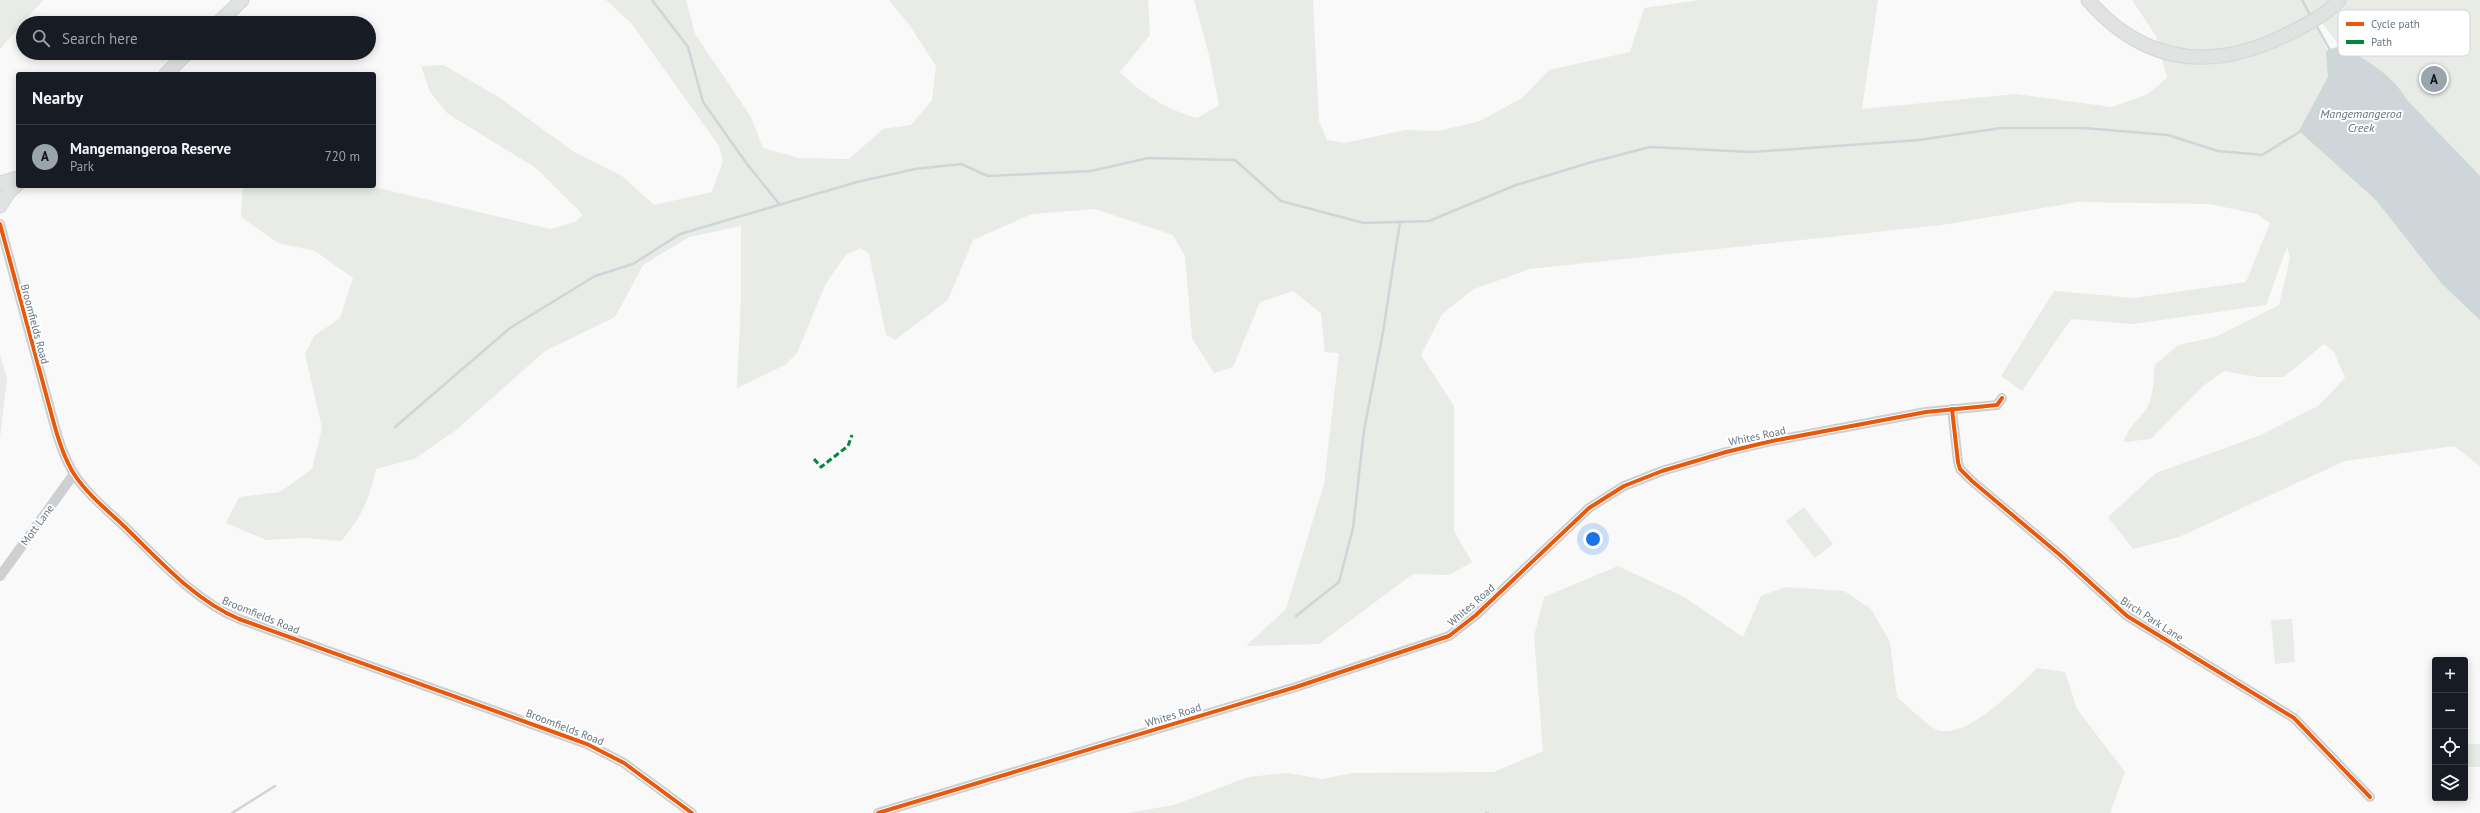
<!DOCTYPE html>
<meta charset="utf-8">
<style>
body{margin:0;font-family:"PT Sans",sans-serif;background:#242831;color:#f1f3f6}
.controls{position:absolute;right:12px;bottom:12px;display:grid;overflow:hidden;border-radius:4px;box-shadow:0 2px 10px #0003}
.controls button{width:36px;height:36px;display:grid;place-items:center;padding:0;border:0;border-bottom:1px solid #363941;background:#171b24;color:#f1f3f6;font:20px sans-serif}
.you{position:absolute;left:1593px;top:539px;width:14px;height:14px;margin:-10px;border:3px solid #fff;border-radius:50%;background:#1a73e8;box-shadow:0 0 0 6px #1a73e833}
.badge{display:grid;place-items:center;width:26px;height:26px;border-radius:50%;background:#99a4ac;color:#111;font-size:13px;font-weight:700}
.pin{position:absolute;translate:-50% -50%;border:2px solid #fff;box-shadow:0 1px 4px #0006}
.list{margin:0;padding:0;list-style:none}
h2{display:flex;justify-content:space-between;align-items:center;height:52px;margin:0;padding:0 16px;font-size:17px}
h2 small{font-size:13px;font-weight:400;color:#9ea1a6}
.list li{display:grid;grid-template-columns:26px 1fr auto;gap:12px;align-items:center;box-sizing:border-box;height:64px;padding:0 16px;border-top:1px solid #363941}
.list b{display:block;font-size:15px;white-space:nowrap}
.list p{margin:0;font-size:13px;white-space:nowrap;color:#9ea1a6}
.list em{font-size:13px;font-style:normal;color:#9ea1a6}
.icon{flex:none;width:22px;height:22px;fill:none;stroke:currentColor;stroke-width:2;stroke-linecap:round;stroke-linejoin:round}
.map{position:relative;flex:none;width:2480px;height:813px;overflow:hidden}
.search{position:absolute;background:#171b24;box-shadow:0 2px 10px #0003;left:16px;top:16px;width:360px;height:44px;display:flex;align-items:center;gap:10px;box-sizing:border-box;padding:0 14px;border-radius:22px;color:#9ea1a6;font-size:15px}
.panel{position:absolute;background:#171b24;box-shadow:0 2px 10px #0003;left:16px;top:72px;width:360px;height:116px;border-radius:4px}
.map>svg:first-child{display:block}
.green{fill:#e8ebe6}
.water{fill:#ced6d9}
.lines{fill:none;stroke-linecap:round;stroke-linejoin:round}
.stream{stroke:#ced6d9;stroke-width:2.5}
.major-casing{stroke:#d5d6d7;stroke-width:15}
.minor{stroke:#cecfd0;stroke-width:10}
.major{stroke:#e1e2e2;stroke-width:13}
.quiet{stroke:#00873e;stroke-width:3;stroke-dasharray:6 3;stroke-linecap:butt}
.cycleway-casing{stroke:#fff;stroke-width:6}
.cycleway{stroke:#e8590c;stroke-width:4}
.labels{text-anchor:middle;stroke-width:4;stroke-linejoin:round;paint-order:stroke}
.street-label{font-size:11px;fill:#657683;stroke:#fff}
.water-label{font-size:12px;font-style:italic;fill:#60757c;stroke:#fff}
.key{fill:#fff;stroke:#d1d6da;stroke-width:1}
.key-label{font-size:11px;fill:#657683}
</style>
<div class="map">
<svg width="2480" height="813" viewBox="0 0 2480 813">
<rect width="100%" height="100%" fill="#f9f9f9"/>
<g class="green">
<path d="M0 0H43L0 49Z"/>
<path d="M606 0H686L695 34 751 117 763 148 799 158 849 159 883 129 911 125 932 100 936 66 910 26 889 0H1148L1150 35 1120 72C1143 95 1166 109 1197 118L1219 105 1209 55 1194 0H1313L1319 121 1327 140 1345 143 1405 130 1439 131 1480 121 1522 98 1549 70 1630 52 1644 8 1700 0H1878L1862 109 2016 94 2112 107 2148 94 2167 78 2156 36 2132 0H2331L2313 12 2327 50 2340 46 2320 20 2340 0H2480V466L2454 446 2345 461 2179 537 2133 549 2108 517 2156 473 2261 435 2318 406 2345 378 2334 352 2324 344 2284 377H2258L2224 371 2203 386 2151 439 2124 442C2129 425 2135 424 2145 411 2154 399 2153 380 2155 365L2178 345 2215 337 2279 305 2290 258 2287 247 2266 305 2133 324 2071 319 2022 391 2001 376 2054 291 2134 298 2246 282 2270 223 2257 214 2209 204 2078 202 1942 225 1530 269 1474 289 1442 314 1421 355 1454 406V531L1472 562 1449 575 1413 574 1319 644 1246 646 1286 609 1324 484 1339 353 1325 352 1321 313 1293 291 1260 302 1233 367 1214 373 1192 338 1185 256 1173 235 1095 209 1032 214 973 240 948 300 895 340 886 335 869 254 861 248 846 255 826 283 797 353 785 365 737 388 741 298V226L689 237 643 265 615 317 545 351 455 431 414 459 376 469C369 500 362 517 341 541L304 538 266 540 226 523 239 497 280 492 312 469 322 428 305 354 314 336 340 318 353 278 315 251 278 243 241 217 243 186H370L550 229 575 222 583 215 536 168 448 114 430 92 421 66 444 65 500 98 574 152 622 176 654 205 712 192 723 161 719 146 631 23Z"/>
<path d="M0 354 7 378 0 438Z"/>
<path d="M1804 507 1833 544 1815 558 1786 521Z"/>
<path d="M1618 566 1684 597 1743 637 1761 596 1785 587 1844 591 1871 609 1890 642 1897 697C1905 704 1929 727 1937 730 1967 740 2017 687 2037 668L2065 672 2077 709 2125 772 2110 813H1128L1174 805 1248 777 1288 773 1322 779 1352 773 1494 772 1543 751 1534 636 1544 597Z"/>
<path d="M2292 619 2295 662 2275 664 2271 620Z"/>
<path d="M2465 744H2480V767H2466Z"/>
</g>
<path class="water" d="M2341 46C2365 59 2393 75 2407 100L2480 176V320L2442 284 2376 200 2299 131 2328 77 2326 53 2327 50Z"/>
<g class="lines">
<g class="stream">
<path d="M652 0 688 47 703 102 747 164 780 205"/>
<path d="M2302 0 2311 17"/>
<path d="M2315 23 2331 52"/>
<path d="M395 427 510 328 595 276 633 264 680 234 857 182 915 169 961 164 988 176 1091 171 1148 158 1235 160 1281 201 1364 223 1429 221 1516 185 1592 162 1650 147 1752 152 1919 140 2001 128H2083L2168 135 2218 151 2262 155 2301 131"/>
<path d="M1296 616 1339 582 1353 528 1364 430 1383 332 1400 222"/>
<path d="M232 813 275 786"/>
<path d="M1486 813H1488"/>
</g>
<g class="major-casing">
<g id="major">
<path d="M2088 0C2144 64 2211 72 2286 35 2304 26 2326 15 2339 0"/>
<path d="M218 23 242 0"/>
<path d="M166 74 187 53"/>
<path d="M0 183 18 178"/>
<path d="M0 206 8 193 18 184"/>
</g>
</g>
<g class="minor">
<path d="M0 224 53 420C58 439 64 458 74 474 87 494 107 510 124 526 159 560 194 600 239 619L587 744 624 763 692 813"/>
<path d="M1952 409 1958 462 1960 469 1972 481 2060 555 2127 616 2294 718 2370 797"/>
<path d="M0 576 74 474"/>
<path d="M878 813 1296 687 1449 636 1476 615 1589 508 1624 486 1662 471 1726 452 1772 441 1926 412 1997 405 2002 398"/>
</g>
<use href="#major" class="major"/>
<path class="quiet" d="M814 459 821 467 848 446 852 435"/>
<g class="cycleway-casing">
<g id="cycleway">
<path d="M0 224 53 420C58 439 64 458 74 474 87 494 107 510 124 526 159 560 194 600 239 619L587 744 624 763 692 813"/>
<path d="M1952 409 1958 462 1960 469 1972 481 2060 555 2127 616 2294 718 2370 797"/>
<path d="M878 813 1296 687 1449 636 1476 615 1589 508 1624 486 1662 471 1726 452 1772 441 1926 412 1997 405 2002 398"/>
</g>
</g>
<use href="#cycleway" class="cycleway"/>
</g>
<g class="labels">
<g class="street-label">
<text transform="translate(35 324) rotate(75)" y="4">Broomfields Road</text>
<text transform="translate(1757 436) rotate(-12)" y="4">Whites Road</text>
<text transform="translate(37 525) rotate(-54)" y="4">Mott Lane</text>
<text transform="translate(1471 605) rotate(-41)" y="4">Whites Road</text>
<text transform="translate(261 615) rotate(22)" y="4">Broomfields Road</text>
<text transform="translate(2152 619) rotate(33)" y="4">Birch Park Lane</text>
<text transform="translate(1173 715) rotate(-17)" y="4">Whites Road</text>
<text transform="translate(565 727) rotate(21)" y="4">Broomfields Road</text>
</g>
<g class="water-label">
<text x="2361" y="118">Mangemangeroa<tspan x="2361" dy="14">Creek</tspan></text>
</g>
</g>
<rect x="2338" y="10" width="132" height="46" rx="6" class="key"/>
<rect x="2346" y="22" width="18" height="4" fill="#e8590c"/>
<rect x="2346" y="40" width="18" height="4" fill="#00873e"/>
<g class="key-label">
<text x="2371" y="28">Cycle path</text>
<text x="2371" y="46">Path</text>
</g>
</svg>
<div class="controls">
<button>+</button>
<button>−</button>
<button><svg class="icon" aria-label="locate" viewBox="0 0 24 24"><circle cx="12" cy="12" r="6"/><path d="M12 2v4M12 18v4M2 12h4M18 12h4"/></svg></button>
<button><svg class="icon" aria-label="layers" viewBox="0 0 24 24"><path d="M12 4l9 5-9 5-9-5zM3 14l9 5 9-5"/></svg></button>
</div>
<div class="you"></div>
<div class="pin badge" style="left:2434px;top:79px">A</div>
<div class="search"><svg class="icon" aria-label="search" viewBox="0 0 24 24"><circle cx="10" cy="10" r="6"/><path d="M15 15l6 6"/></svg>Search here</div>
<section class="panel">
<h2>Nearby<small></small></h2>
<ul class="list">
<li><span class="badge">A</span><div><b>Mangemangeroa Reserve</b><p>Park</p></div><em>720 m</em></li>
</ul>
</section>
</div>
